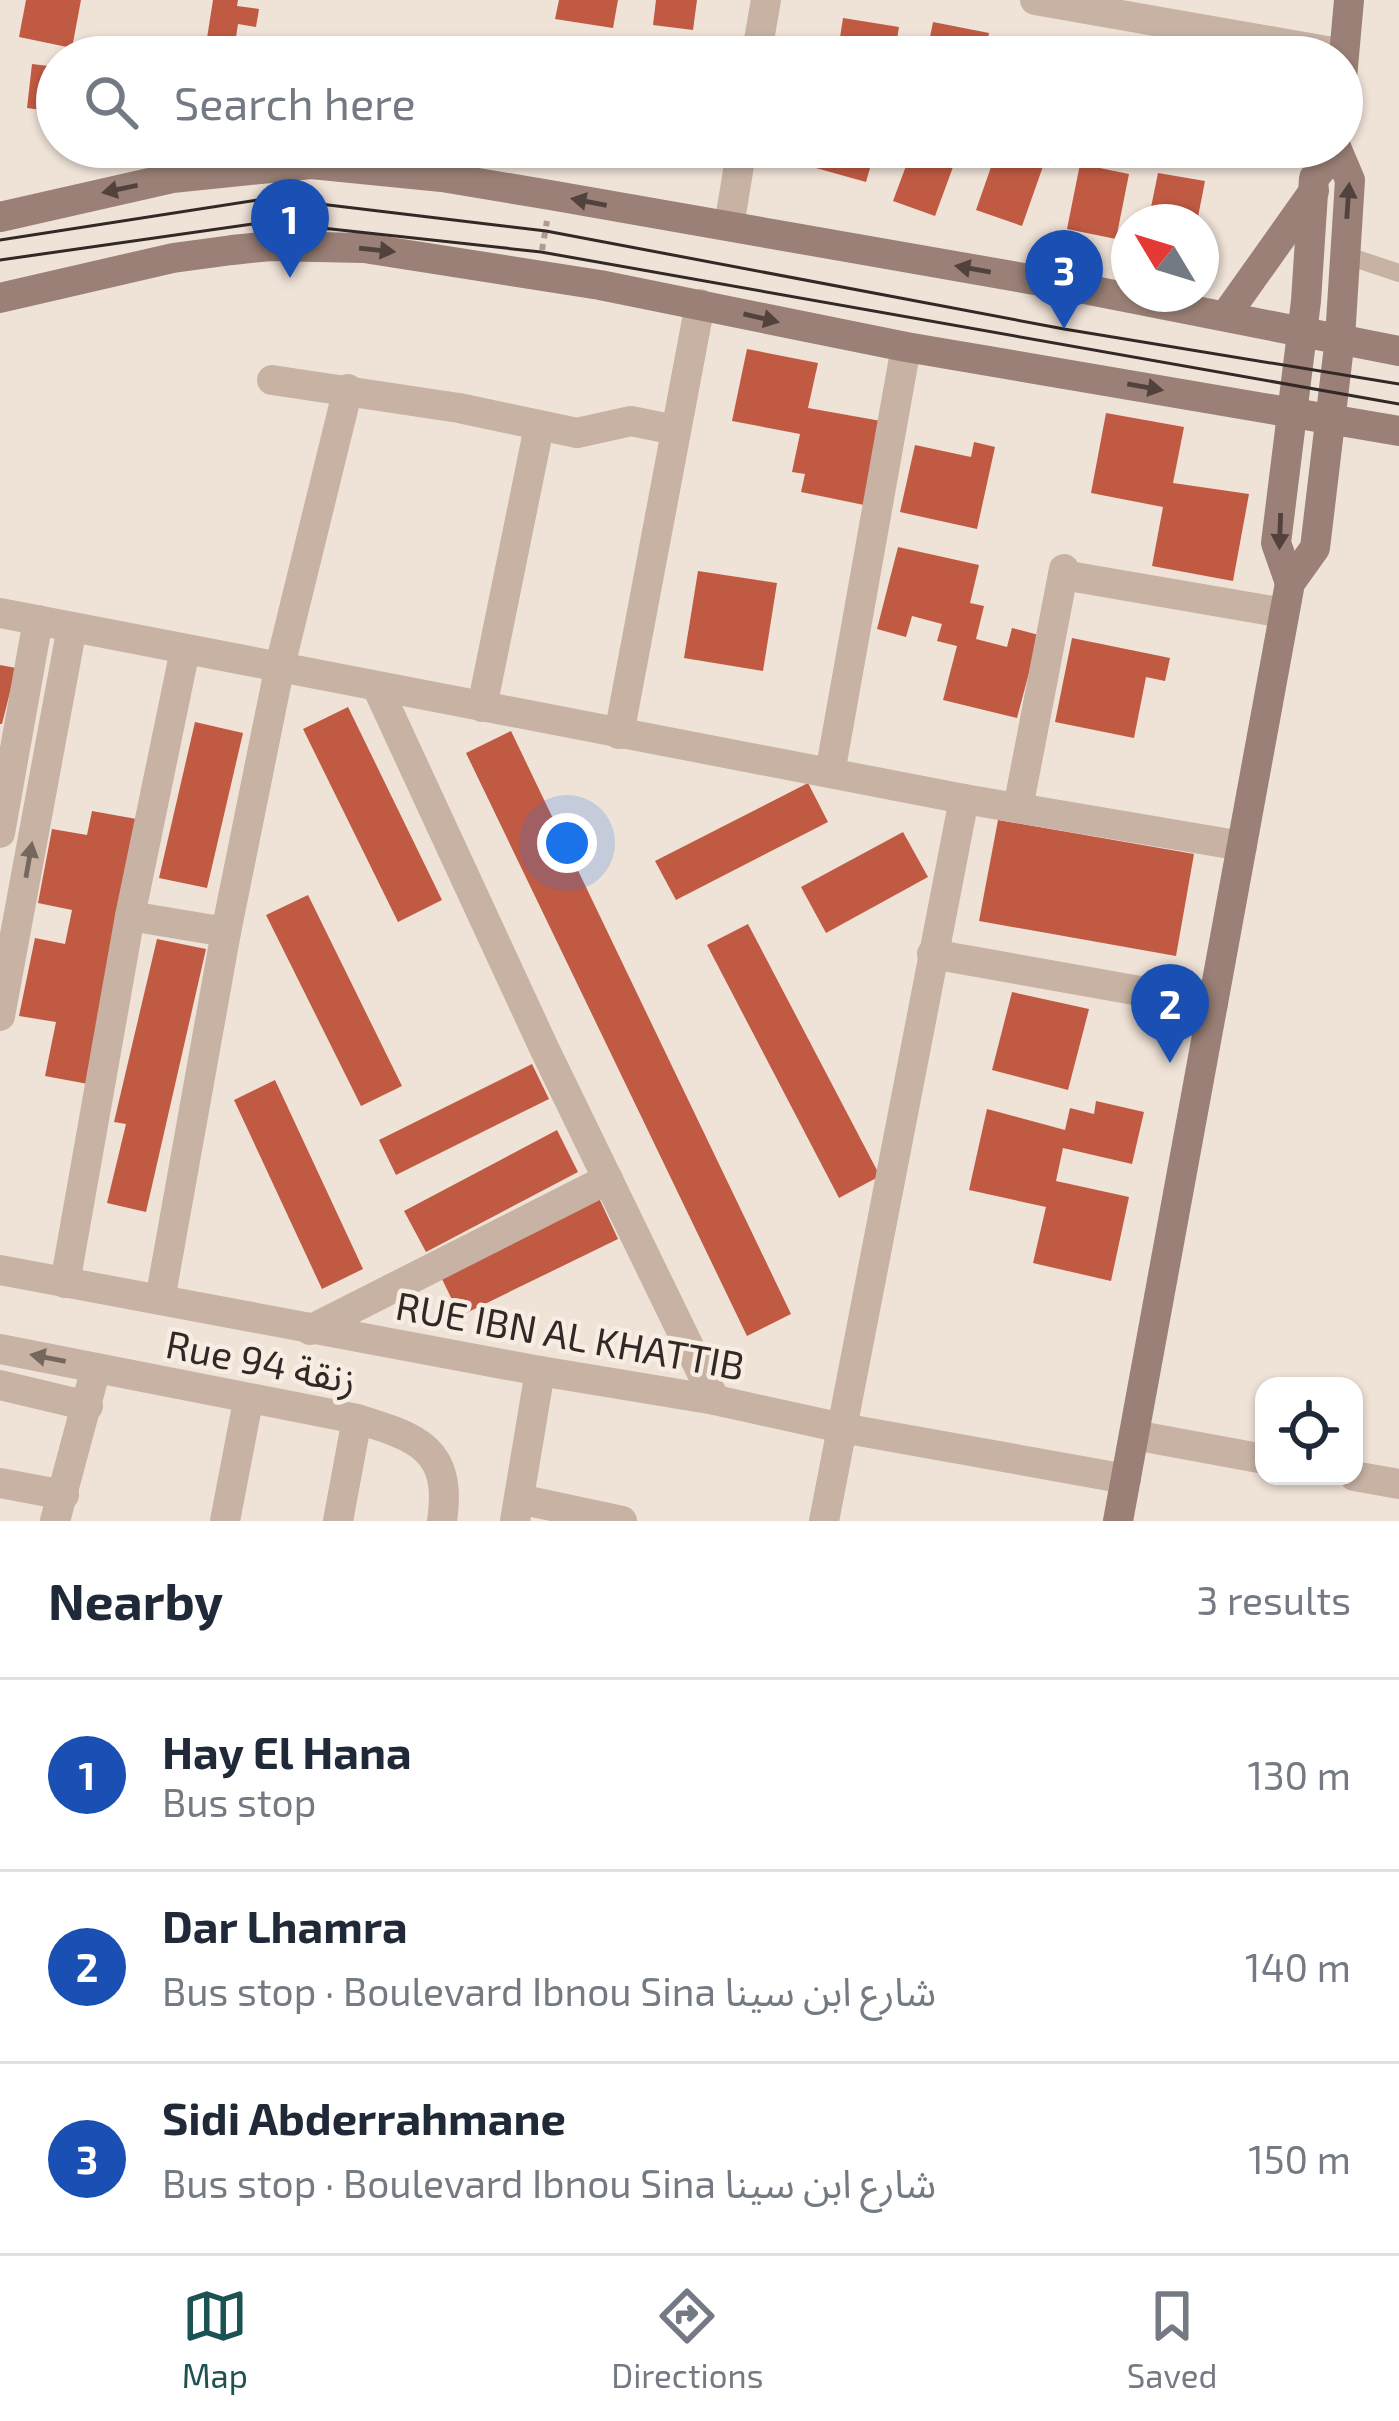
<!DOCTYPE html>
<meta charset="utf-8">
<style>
body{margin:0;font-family:"Exo 2","Noto Sans Arabic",sans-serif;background:#f2f2f3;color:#1f2937}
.controls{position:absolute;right:36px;bottom:36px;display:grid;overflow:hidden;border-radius:24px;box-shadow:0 3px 9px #0004}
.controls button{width:108px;height:108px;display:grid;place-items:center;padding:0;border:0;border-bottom:3px solid #e0e1e3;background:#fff;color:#1f2937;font:60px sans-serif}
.compass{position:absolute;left:1111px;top:204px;width:108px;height:108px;border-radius:50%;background:#fff;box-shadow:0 3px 9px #0004;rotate:308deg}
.you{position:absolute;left:567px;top:843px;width:42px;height:42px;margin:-30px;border:9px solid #fff;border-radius:50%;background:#1a73e8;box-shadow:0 0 0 18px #1a73e833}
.badge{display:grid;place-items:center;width:78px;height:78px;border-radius:50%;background:#1d5252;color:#fff;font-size:39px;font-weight:700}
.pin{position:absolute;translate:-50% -99px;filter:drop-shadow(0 3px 6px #0008)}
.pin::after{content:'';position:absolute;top:63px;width:42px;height:36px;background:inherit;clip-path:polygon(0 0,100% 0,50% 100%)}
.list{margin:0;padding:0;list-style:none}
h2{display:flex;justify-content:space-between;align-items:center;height:156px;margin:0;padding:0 48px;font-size:51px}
h2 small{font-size:39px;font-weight:400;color:#747a83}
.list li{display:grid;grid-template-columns:78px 1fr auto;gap:36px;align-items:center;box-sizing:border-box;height:192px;padding:0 48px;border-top:3px solid #e0e1e3}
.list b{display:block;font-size:45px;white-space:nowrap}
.list p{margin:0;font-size:39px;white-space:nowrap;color:#747a83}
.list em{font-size:39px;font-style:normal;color:#747a83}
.icon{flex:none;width:66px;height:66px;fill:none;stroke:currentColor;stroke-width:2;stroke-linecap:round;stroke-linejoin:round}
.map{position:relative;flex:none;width:1399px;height:1521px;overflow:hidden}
.search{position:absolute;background:#fff;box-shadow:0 3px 9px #0004;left:36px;right:36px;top:36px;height:132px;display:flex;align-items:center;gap:30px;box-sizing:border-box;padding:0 42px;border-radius:66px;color:#747a83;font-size:45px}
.sheet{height:732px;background:#fff}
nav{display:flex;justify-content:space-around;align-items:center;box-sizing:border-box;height:168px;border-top:3px solid #e0e1e3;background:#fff;font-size:33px;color:#747a83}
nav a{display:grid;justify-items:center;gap:6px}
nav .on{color:#1d5252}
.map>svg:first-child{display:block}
.building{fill:#c15a43}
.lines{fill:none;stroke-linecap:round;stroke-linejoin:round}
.path{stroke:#b29b8e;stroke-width:6;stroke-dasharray:6 6;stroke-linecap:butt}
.service{stroke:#c7b2a4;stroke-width:18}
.minor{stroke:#c7b2a4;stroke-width:30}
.secondary{stroke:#9a8076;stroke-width:30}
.tram{stroke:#322825;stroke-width:3}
.oneway{fill:#51423d}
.oneway2{fill:#75665e}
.labels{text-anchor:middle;stroke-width:9;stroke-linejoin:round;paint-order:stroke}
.street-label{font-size:39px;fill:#322825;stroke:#f8ede3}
</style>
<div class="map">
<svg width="1399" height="1521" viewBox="0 0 1399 1521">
<rect width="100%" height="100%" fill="#efe2d7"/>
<g class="building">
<path d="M26 0H81L72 48 19 37Z"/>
<path d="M213 0H238L237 6 259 9 256 27 238 24 233 57H204Z"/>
<path d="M559 0H618L613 28 555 19Z"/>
<path d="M656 0H697L693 30 653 25Z"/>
<path d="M843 18 899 27 894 57H837Z"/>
<path d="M933 22 989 33 984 57H926Z"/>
<path d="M1014 41 1065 48 1064 57H1012Z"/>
<path d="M32 64 57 67V112L27 108Z"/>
<path d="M822 147H876L866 182 816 168Z"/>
<path d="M913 147 960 148 935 216 893 201Z"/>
<path d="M998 147H1023L1047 155 1022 226 976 210Z"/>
<path d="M1080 164 1129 174 1116 239 1067 229Z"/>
<path d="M1158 173 1205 181 1197 222H1148Z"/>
<path d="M747 349 818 363 808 408 881 421 864 505 801 492 805 474 792 472 800 434 732 421Z"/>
<path d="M1106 413 1184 427 1173 483 1249 494 1233 581 1152 566 1163 507 1091 493Z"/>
<path d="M974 442 995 447 977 529 900 512 915 445 971 457Z"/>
<path d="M898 547 979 565 970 603 984 606 976 639 1007 647 1012 628 1039 635 1017 718 943 700 957 646 937 641 942 624 912 616 906 637 877 629Z"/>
<path d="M698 571 777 583 763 671 684 658Z"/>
<path d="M1072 638 1170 658 1165 681 1146 677 1134 738 1055 722Z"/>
<path d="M0 665 16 668 2 724H0Z"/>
<path d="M348 707 442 900 398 922 303 729Z"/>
<path d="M195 722 243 733 207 888 159 878Z"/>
<path d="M511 731 791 1314 747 1336 466 753Z"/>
<path d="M808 783 828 822 676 900 655 861Z"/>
<path d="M92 811 142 820 88 1084 45 1076 56 1022 19 1016 35 938 65 944 72 910 38 903 52 829 87 835Z"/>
<path d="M998 820 1194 854 1176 956 979 921Z"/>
<path d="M903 832 928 877 826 933 801 887Z"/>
<path d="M308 895 402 1086 361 1106 266 915Z"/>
<path d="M748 924 880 1176 839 1198 707 945Z"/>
<path d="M157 939 206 949 146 1212 107 1203 126 1124 114 1122Z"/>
<path d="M1012 992 1089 1009 1068 1090 992 1070Z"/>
<path d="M532 1064 549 1099 396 1175 379 1140Z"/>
<path d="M275 1080 363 1269 322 1289 234 1100Z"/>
<path d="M1096 1101 1144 1112 1132 1164 1063 1148 1056 1181 1129 1197 1111 1281 1033 1263 1046 1207 969 1190 987 1109 1065 1130 1070 1108 1094 1114Z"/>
<path d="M557 1130 578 1172 426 1252 404 1211Z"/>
<path d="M599 1198 618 1239 460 1316 440 1275Z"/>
</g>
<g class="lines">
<path class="path" d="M542 250 547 221"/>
<path class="service" d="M1345 255 1399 273"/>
<g class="minor">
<path d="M1035 0 1344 54"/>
<path d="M756 57 766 0"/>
<path d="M729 226 742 147"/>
<path d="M272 380 459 408 577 433 631 421 675 430"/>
<path d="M1063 575 1284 613"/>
<path d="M0 613 964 799 1242 846"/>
<path d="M377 687 544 1048 715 1400"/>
<path d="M482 707 539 427"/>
<path d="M619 734 700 304"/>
<path d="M830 773 906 347"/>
<path d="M1018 808 1064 569"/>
<path d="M0 833 38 620"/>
<path d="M130 916 226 932"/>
<path d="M932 954 1213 1004"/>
<path d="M0 1016 72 627"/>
<path d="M0 1270 540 1371 715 1400 842 1428 1126 1479"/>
<path d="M65 1283 130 916 185 650"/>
<path d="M160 1300 226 932 279 670 348 389"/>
<path d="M310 1330 608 1179"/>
<path d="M0 1349 357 1419C417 1437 453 1449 442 1521"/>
<path d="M0 1385 88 1406"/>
<path d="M1134 1435 1264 1459"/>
<path d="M1354 1476 1399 1484"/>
<path d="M0 1483 64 1495"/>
<path d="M519 1499 622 1521"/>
<path d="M55 1521 96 1368"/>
<path d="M225 1521 248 1401"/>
<path d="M338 1521 357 1419"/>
<path d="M515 1521 540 1371"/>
<path d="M824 1521 964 799"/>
</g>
<g class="secondary">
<path d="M1342 78 1349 0"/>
<path d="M0 217 172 178 311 164 442 177 550 195 1069 286 1399 351"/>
<path d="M0 298 173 258 232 250 270 246 364 248 600 285 906 347 1399 431"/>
<path d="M1226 315 1314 191"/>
<path d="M1290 583 1276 543 1306 301 1314 178 1336 151"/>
<path d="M1118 1521 1290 583 1315 548 1340 338 1350 180 1336 147"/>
</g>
<g class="tram">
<path d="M0 240 270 198 546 231 1064 329 1399 384"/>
<path d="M0 260 267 222 541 252 1399 404"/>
</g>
</g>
<defs><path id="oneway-solid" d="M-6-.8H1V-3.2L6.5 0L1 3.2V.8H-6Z" transform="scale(3)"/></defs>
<g class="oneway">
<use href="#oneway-solid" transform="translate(120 189) rotate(168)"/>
<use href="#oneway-solid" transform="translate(1348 201) rotate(-86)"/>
<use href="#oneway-solid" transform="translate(589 202) rotate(-169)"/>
<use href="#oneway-solid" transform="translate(377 250) rotate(6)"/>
<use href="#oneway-solid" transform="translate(973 269) rotate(-170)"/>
<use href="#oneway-solid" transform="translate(761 318) rotate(13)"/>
<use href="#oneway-solid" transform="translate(1145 387) rotate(10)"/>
<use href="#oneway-solid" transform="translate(1280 531) rotate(92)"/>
</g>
<g class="oneway2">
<use href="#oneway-solid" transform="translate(29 860) rotate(-80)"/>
<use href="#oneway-solid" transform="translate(48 1358) rotate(-169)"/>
</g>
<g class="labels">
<g class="street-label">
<text transform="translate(570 1336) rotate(10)" y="14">RUE IBN AL KHATTIB</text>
<text transform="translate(261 1362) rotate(11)" y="14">Rue 94 زنقة</text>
</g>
</g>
</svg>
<div class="controls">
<button><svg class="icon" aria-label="locate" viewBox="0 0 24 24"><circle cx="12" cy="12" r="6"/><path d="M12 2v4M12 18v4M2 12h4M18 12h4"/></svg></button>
</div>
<svg class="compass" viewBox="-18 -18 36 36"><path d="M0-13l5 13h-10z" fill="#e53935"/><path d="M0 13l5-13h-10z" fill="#747a83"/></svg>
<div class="you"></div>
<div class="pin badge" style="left:290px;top:278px;background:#1a4fb4">1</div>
<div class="pin badge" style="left:1170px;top:1063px;background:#1a4fb4">2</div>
<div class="pin badge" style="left:1064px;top:329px;background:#1a4fb4">3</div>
<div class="search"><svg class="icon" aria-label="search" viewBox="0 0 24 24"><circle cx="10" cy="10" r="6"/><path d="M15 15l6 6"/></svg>Search here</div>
</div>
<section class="sheet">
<h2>Nearby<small>3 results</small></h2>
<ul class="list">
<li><span class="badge" style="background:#1a4fb4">1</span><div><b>Hay El Hana</b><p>Bus stop</p></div><em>130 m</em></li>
<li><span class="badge" style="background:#1a4fb4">2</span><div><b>Dar Lhamra</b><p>Bus stop · Boulevard Ibnou Sina شارع ابن سينا</p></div><em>140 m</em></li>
<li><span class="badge" style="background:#1a4fb4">3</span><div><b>Sidi Abderrahmane</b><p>Bus stop · Boulevard Ibnou Sina شارع ابن سينا</p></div><em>150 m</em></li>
</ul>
</section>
<nav>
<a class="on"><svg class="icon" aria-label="map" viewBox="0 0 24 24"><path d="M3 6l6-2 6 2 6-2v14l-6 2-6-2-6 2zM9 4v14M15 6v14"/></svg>Map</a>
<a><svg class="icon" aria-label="directions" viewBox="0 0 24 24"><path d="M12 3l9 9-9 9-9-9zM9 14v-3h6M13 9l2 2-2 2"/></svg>Directions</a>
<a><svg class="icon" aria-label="saved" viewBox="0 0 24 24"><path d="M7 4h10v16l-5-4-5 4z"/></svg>Saved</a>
</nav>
